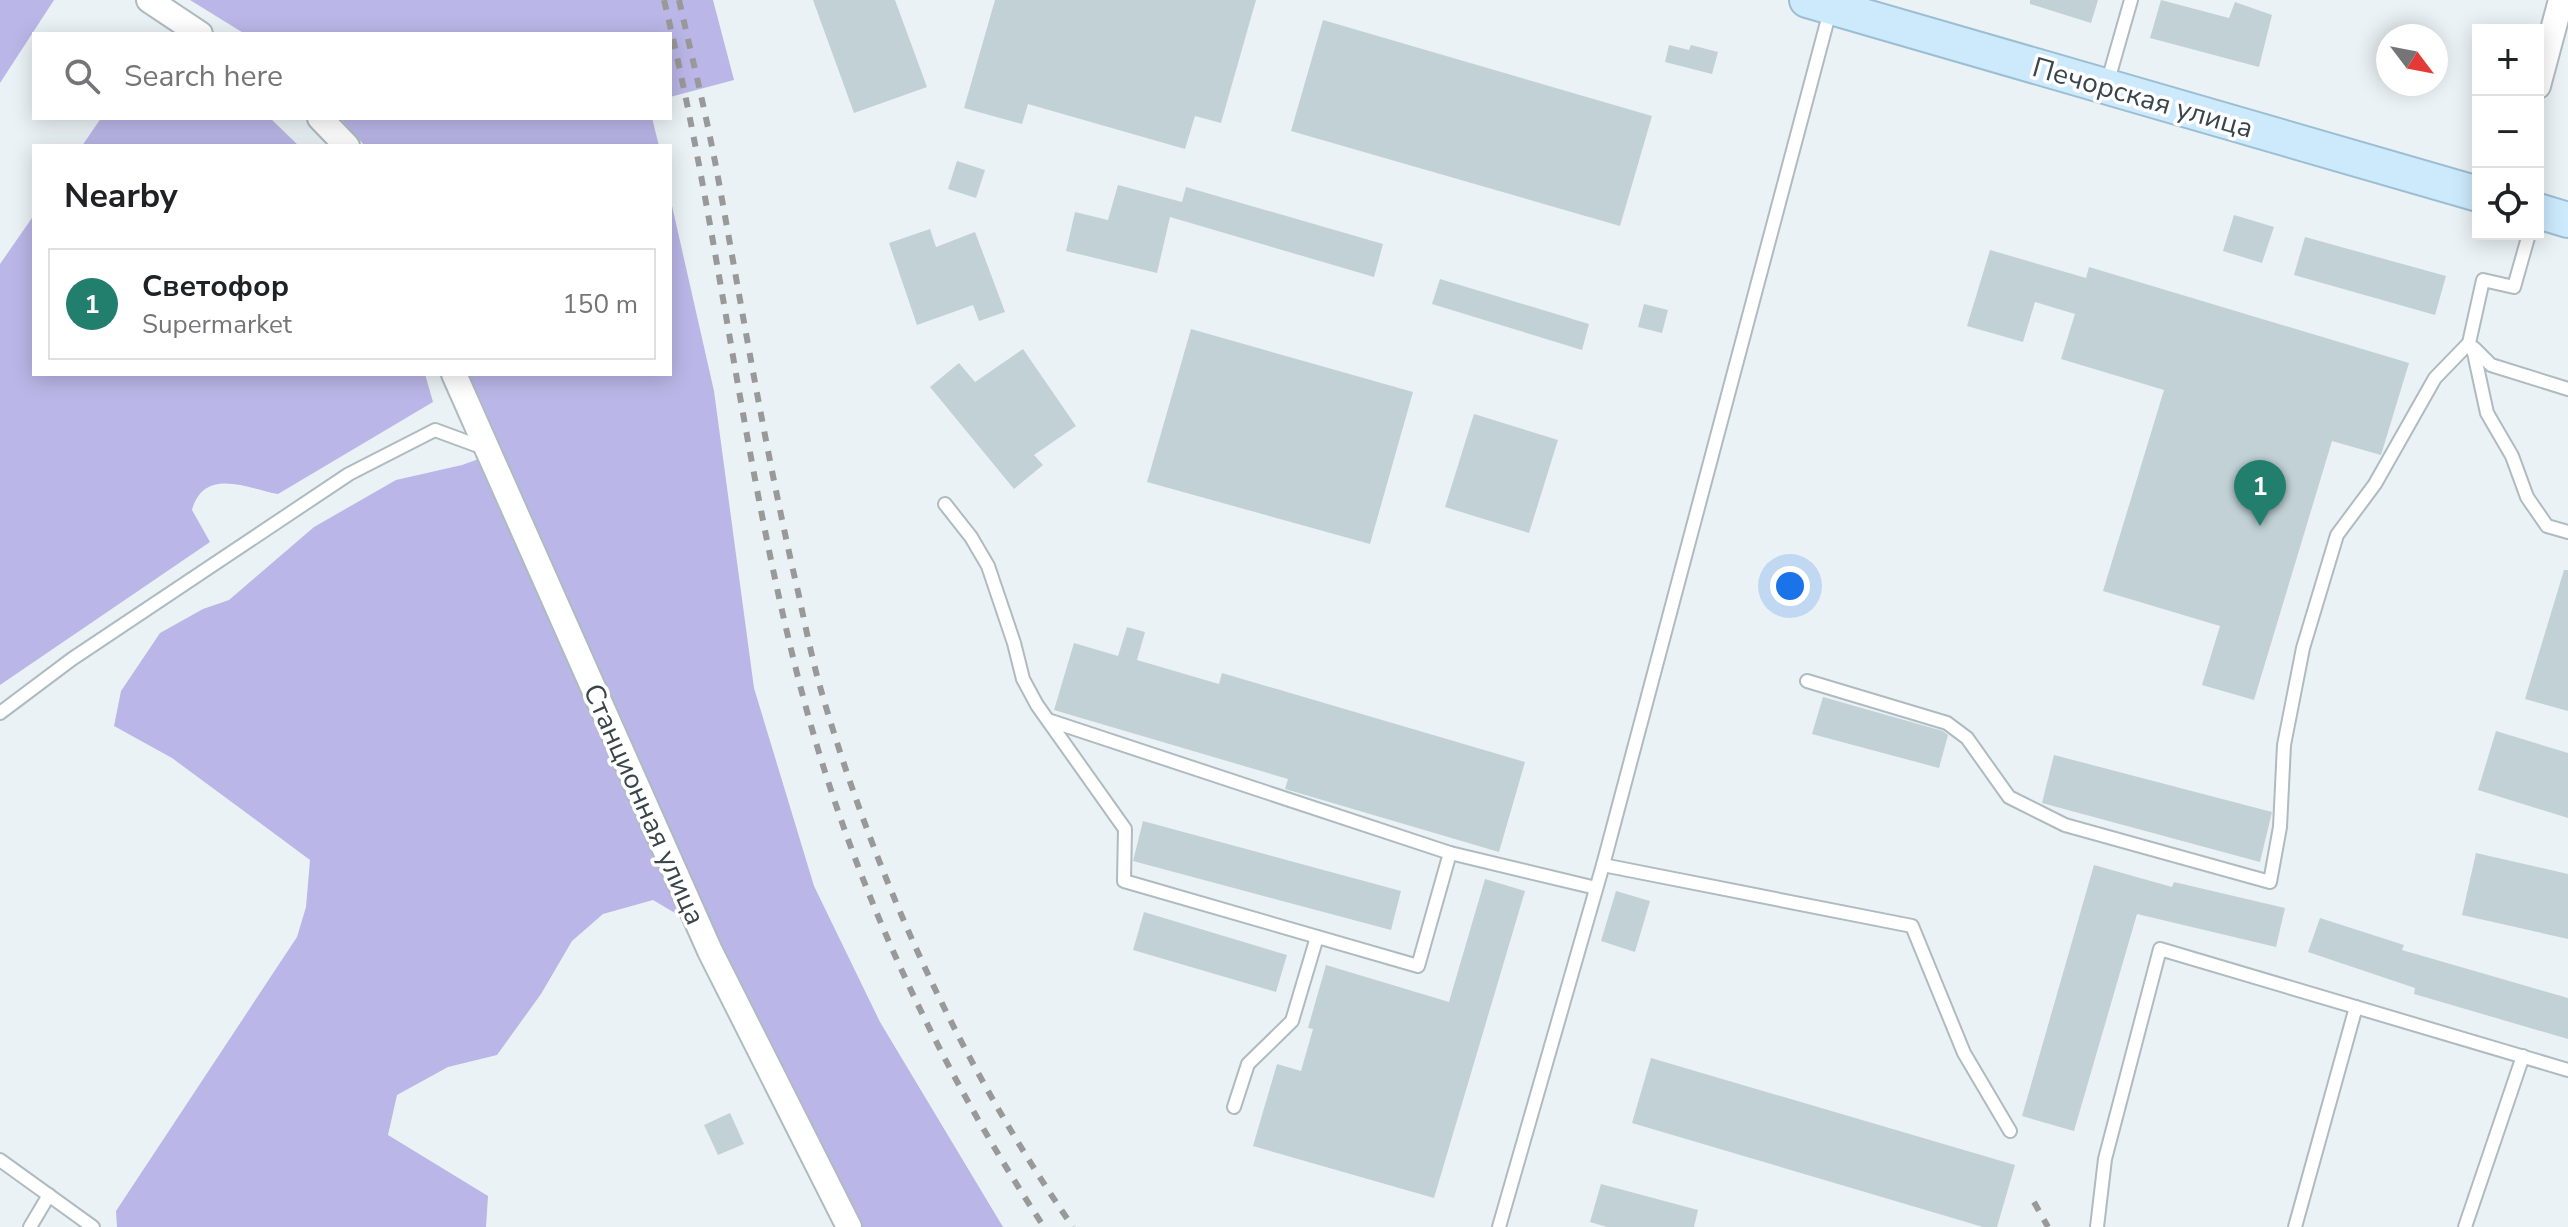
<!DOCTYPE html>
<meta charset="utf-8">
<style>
body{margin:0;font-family:"Nunito Sans",sans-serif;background:#f2f2f2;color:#202124}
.controls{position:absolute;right:24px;top:24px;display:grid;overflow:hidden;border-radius:0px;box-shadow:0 4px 20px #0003}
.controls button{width:72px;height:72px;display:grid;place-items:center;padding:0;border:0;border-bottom:2px solid #e0e0e0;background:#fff;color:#202124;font:40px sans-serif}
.compass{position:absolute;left:2376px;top:24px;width:72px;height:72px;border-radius:50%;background:#fff;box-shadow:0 4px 20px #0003;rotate:122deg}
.you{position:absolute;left:1790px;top:586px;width:28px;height:28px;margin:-20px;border:6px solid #fff;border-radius:50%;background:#1a73e8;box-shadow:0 0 0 12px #1a73e833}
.badge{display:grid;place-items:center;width:52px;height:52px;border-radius:50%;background:#227f6d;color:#fff;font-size:26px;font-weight:700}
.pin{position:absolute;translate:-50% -66px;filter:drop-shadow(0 2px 4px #0008)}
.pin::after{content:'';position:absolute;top:42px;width:28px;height:24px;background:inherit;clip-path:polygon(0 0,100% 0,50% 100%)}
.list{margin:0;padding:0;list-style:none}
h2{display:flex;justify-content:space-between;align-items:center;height:104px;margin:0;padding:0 32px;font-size:34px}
h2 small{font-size:26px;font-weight:400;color:#757577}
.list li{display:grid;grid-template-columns:52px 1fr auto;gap:24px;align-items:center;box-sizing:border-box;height:112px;margin:0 16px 16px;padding:0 16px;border:2px solid #e0e0e0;border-radius:0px}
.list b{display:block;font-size:30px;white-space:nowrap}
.list p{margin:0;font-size:26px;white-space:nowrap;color:#757577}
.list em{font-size:26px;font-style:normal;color:#757577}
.icon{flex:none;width:44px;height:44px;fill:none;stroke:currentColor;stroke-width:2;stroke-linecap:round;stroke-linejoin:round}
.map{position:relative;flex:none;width:2568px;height:1227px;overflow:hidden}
.search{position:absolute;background:#fff;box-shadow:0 4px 20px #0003;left:32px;top:32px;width:640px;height:88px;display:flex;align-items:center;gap:20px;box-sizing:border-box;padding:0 28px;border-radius:0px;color:#757577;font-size:30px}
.panel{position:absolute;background:#fff;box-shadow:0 4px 20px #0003;left:32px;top:144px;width:640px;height:232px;border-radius:0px}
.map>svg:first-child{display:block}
.green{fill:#bab6e7}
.building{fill:#c1d1d6}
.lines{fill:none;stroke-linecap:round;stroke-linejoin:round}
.lane-casing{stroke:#aebbc0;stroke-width:16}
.street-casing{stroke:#aebbc0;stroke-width:28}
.secondary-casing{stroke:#9cbed3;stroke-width:38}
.lane{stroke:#fff;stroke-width:12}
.street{stroke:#fff;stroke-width:24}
.secondary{stroke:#cdeafd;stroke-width:34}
.rail{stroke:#999;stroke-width:6;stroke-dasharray:10 10;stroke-linecap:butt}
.labels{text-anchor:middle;stroke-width:7;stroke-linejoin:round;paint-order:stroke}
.street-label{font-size:28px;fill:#394549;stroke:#fff}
</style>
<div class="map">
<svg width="2568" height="1227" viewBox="0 0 2568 1227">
<rect width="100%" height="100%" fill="#ebf2f5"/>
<g class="green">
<path d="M0 0H54L0 83Z"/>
<path d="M190 0H713L734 80 670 97V34H245Z"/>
<path d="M101 118H270L299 146H82Z"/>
<path d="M340 118H652L659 146H365Z"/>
<path d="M670 197 714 391 754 688 814 886 880 1022 1003 1227H856L702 929 653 900 603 914 572 941 541 994 497 1055 448 1067 397 1095 388 1135 488 1196 486 1227H117L116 1211 297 937 306 907 310 860 172 758 114 726 121 691 160 633 203 609 229 600 314 527 396 480 462 465 501 451 468 374H670Z"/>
<path d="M34 215V374H425L433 402 278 494C247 488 204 467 192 510L210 542 0 685V264Z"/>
</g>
<g class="building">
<path d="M813 0H895L927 87 854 113Z"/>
<path d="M995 0H1256L1221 123 1195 116 1185 149 1028 104 1022 124 964 108Z"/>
<path d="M2030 0H2098L2091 23 2030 4Z"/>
<path d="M2161 0 2229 18 2235 2 2272 15 2259 67 2150 38Z"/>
<path d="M1323 20 1652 116 1620 226 1291 131Z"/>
<path d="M1669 45 1689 50 1691 45 1718 52 1712 74 1665 62Z"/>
<path d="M957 161 985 170 976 198 948 189Z"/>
<path d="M1118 185 1182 202 1186 187 1383 244 1374 277 1170 217 1157 273 1066 251 1075 212 1108 220Z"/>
<path d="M2234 215 2274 227 2262 263 2223 251Z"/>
<path d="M930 229 936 247 975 232 1005 312 979 321 973 305 917 325 889 243Z"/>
<path d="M2305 237 2446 276 2435 315 2294 275Z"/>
<path d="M1990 250 2086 278 2089 267 2409 363 2381 455 2332 441 2254 700 2202 685 2220 626 2103 591 2164 390 2061 359 2075 314 2035 302 2023 342 1967 326Z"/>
<path d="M1440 279 1589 324 1582 350 1432 304Z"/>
<path d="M1644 304 1668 310 1662 333 1638 327Z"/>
<path d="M1191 329 1413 392 1370 544 1147 482Z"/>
<path d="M1023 349 1076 426 1034 455 1043 465 1014 489 930 387 959 363 975 382Z"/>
<path d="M1474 414 1558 440 1529 533 1445 507Z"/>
<path d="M2564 570H2568V711L2525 699Z"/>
<path d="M1127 627 1145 632 1137 660 1219 684 1222 673 1525 762 1499 852 1285 789 1288 779 1054 710 1074 643 1118 656Z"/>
<path d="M1823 697 1943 731 1948 735 1939 768 1812 734Z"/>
<path d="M2496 731 2568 753V818L2478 790Z"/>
<path d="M2054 755 2272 812 2260 862 2042 803Z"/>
<path d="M1143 821 1401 891 1391 930 1133 861Z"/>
<path d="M2476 853 2568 874V939L2462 915Z"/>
<path d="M2094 865 2172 887 2174 882 2285 908 2276 947 2137 914 2074 1131 2022 1116Z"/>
<path d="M1485 879 1525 891 1434 1198 1253 1146 1277 1064 1301 1071 1313 1029 1308 1028 1326 965 1449 1002Z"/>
<path d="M1616 891 1650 901 1635 952 1601 941Z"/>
<path d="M1144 912 1287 955 1276 992 1133 950Z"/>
<path d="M2320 918 2404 945 2402 950 2568 998V1039L2414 994 2415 988 2308 952Z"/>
<path d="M1651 1058 2015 1165 1997 1227H1983L1632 1123Z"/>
<path d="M730 1113 744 1144 718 1155 704 1125Z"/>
<path d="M1601 1184 1698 1210 1694 1227H1607L1590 1222Z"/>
</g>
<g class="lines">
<g class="lane-casing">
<g id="lane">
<path d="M2107 84 2131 0"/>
<path d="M2469 343 2474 353 2487 413 2512 456 2527 497 2547 526 2568 532"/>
<path d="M2474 348 2491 365 2568 389"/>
<path d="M945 504 971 537 988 566 1014 643 1023 679 1037 705 1125 829 1124 881 1418 966 1450 853"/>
<path d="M1807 681 1947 723 1967 738 2009 797 2065 825 2270 882 2280 827 2284 745 2303 648 2337 535 2375 484 2435 378 2469 343 2483 280 2514 287 2529 234"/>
<path d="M0 713 72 659 349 474 435 430 484 448"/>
<path d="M1051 721 1450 853 1596 888"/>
<path d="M1603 865 1912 926 1964 1053 2010 1131"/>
<path d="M1234 1107 1248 1064 1292 1021 1317 937"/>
<path d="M0 1160 93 1227"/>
<path d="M30 1227 49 1195"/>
<path d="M1499 1227 1603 865 1830 11"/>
<path d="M2097 1227 2105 1159 2160 949 2568 1070"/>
<path d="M2295 1227 2356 1007"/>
<path d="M2465 1227 2523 1056"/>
</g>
</g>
<g class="street-casing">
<g id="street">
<path d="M149 0 200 34"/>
<path d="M2538 86 2561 0"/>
<path d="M320 118 347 146"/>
<path d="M454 374 710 951 849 1227"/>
</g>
</g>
<g class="secondary-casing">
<g id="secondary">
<path d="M1807 0 2478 194"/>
<path d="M2538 211 2568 220"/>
</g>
</g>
<use href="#lane" class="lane"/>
<use href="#street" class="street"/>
<use href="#secondary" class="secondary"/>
<g class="rail">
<path d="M664 0C719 228 742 462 801 689 851 880 936 1063 1044 1227"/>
<path d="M679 0C692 57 706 114 717 172 743 314 766 455 799 596 806 629 813 664 823 697 878 884 962 1067 1073 1227"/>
<path d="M2034 1202 2048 1227"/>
</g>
</g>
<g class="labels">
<g class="street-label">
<text transform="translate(2143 97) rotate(16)" y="10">Печорская улица</text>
<text transform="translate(645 804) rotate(66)" y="10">Станционная улица</text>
</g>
</g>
</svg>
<div class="controls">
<button>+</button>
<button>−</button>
<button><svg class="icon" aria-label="locate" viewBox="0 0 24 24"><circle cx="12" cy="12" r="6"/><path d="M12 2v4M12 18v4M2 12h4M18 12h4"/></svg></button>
</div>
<svg class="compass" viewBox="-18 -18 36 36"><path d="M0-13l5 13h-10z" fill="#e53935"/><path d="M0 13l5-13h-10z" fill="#757577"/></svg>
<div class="you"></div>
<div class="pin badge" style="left:2260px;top:526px">1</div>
<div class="search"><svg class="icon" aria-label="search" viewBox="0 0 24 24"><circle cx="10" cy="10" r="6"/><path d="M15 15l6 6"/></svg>Search here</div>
<section class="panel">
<h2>Nearby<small></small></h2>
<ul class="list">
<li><span class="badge">1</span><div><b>Светофор</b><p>Supermarket</p></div><em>150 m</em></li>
</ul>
</section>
</div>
